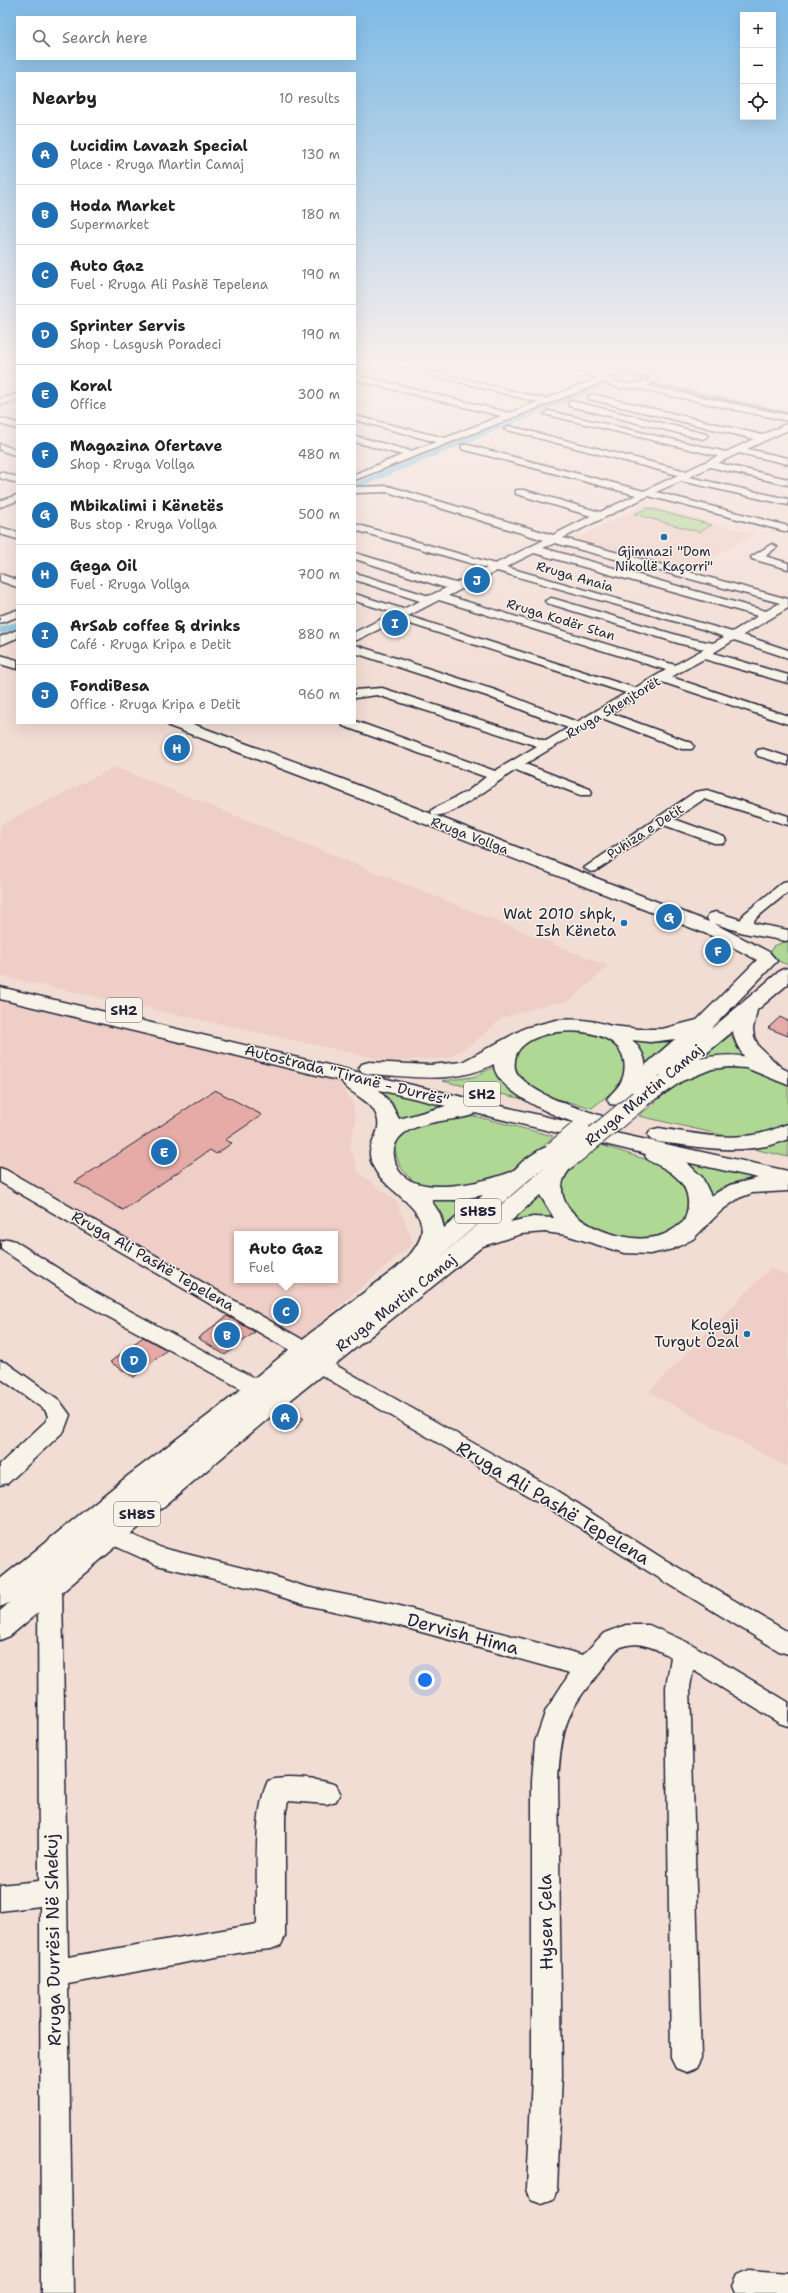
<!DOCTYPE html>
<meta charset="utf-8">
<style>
body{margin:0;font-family:"Shantell Sans",sans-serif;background:#f6f6f6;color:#222}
.controls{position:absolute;right:12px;top:12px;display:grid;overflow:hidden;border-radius:0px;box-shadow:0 4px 16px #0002}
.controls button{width:36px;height:36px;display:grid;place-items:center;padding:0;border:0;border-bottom:1px solid #e0e0e0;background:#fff;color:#222;font:20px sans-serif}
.you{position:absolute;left:425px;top:1680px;width:14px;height:14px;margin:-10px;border:3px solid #fff;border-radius:50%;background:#1a73e8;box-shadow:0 0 0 6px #1a73e833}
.badge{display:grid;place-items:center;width:26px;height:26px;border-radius:50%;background:#1f6fb2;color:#fff;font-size:13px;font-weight:700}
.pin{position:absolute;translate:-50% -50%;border:2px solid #fff;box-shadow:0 1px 4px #0006}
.popup{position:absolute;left:234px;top:1231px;width:104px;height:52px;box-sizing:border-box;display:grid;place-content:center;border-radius:0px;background:#fff;filter:drop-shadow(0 1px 3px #0005);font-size:13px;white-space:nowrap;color:#767676}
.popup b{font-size:15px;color:#222}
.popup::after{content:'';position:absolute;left:50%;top:100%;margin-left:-8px;border:8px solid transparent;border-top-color:#fff}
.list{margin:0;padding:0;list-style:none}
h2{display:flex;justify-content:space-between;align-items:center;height:52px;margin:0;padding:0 16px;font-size:17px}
h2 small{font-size:13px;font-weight:400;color:#767676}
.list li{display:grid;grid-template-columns:26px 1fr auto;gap:12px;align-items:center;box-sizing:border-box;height:60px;padding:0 16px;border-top:1px solid #e0e0e0}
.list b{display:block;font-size:15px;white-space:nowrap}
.list p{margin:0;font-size:13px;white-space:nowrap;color:#767676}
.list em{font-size:13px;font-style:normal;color:#767676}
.icon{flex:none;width:22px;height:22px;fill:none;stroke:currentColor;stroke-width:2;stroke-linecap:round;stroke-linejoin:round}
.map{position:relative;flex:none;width:788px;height:2293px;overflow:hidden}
.search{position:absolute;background:#fff;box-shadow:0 4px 16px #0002;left:16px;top:16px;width:340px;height:44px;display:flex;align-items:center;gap:10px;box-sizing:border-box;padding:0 14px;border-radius:0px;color:#767676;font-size:15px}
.panel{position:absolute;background:#fff;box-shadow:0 4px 16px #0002;left:16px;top:72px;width:340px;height:652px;border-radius:0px}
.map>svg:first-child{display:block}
.built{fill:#eecec6;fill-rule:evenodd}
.green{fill:#b0d895;stroke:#697d68}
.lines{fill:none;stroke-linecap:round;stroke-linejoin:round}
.stream{stroke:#5a839e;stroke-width:2.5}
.canal{fill:#7fc4e0;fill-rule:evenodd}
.building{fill:#e6aba7;stroke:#22223b}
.minor-casing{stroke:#22223b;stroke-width:3}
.major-casing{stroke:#22223b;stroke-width:3}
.highway-casing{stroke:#22223b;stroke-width:3}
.minor{fill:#f7f3e8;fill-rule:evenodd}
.major{fill:#f7f3e8;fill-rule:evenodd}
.highway{fill:#f7f3e8;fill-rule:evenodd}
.highway-bridge-casing{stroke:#22223b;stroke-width:22;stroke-linecap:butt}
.highway-bridge{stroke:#f7f3e8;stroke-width:20}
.poi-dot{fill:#1f6fb2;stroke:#f7f3e8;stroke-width:1.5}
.labels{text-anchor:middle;stroke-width:3;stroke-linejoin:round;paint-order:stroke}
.far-poi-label{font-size:13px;fill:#22223b;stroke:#f7f3e8}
.far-street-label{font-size:13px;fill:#22223b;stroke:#f7f3e8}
.shield{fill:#f7f3e8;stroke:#62616f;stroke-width:1}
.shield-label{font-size:14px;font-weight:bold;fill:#22223b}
.poi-label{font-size:15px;fill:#22223b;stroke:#f7f3e8;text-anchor:end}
.street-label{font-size:15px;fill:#22223b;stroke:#f7f3e8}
.near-street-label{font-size:18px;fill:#22223b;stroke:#f7f3e8}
</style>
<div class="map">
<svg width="788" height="2293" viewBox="0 0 788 2293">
<rect width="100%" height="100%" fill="#f2ddd4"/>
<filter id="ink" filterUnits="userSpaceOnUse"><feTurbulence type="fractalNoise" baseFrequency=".025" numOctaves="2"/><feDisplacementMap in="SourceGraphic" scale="8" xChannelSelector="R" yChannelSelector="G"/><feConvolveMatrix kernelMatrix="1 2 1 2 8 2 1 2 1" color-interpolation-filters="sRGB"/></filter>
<g filter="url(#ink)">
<g class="built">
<path d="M645 505 755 534 685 571 573 540Z"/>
<path d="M115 767 608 966 570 1001 544 1005 502 1018 473 1043 448 1058 389 1061 0 976V825Z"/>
<path d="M0 1000 336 1079 352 1101 356 1121 350 1146 359 1173 397 1202 413 1243 300 1340 0 1167ZM237 1234H335V1280H237Z"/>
<path d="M770 1268 788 1276V1467L649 1392Z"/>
</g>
<g class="green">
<path d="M648 508 712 525 699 532 634 514Z"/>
<path d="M788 941V965L778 961 771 952 773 946Z"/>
<path d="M565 1030C583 1032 608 1034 620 1049 625 1054 627 1063 629 1069L618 1087 592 1108 549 1097 517 1080 510 1054 526 1038Z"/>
<path d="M731 1035 737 1048 747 1057 700 1059Z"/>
<path d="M631 1039 649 1043 670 1042 646 1066 644 1056Z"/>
<path d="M498 1065 505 1084 523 1099 442 1081 473 1077Z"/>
<path d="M739 1065 781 1079 788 1085V1126L763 1136 731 1137 639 1116 683 1078 697 1069Z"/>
<path d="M374 1086 454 1105C433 1106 417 1113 398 1121 398 1104 387 1095 374 1086Z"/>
<path d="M470 1115 553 1136C539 1150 519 1177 502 1184 498 1186 427 1188 423 1186 396 1175 382 1138 416 1124 430 1118 454 1118 470 1115Z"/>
<path d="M788 1138V1157L745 1147Z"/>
<path d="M601 1145 666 1166 692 1193C690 1200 690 1211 687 1217 663 1258 548 1233 562 1183 567 1168 589 1155 601 1145Z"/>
<path d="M675 1156 764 1177C747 1179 721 1182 711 1197Z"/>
<path d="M547 1188 561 1220 505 1224Z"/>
<path d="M433 1198 460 1202 482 1199 445 1230 443 1217 431 1200Z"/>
</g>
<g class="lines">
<g class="stream">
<path d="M628 374 647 381"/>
<path d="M651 383 788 413"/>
</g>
<g class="canal">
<path d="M574 367H589L608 372 604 374Z"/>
<path d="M633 370 640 372 355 489V483Z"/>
<path d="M17 622V628L0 634V627Z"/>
</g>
</g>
<g class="building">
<path d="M780 1017 788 1021V1036L768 1028Z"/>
<path d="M215 1090 262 1115 225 1140 232 1143 216 1154 210 1150 123 1210 75 1182Z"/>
<path d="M227 1316 255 1332 225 1355 198 1338Z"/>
<path d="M143 1337 167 1350 134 1377 110 1362Z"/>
<path d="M282 1409 304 1418 295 1429 271 1418Z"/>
</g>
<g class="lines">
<g class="minor-casing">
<g id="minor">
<path d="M2 367H17V373L3 369Z"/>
<path d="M371 367H383L362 376 510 413 537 402 401 367H415L545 399 598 378 561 367H575L601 373 624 367 649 370 659 379 648 386 788 415V421L636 388H620L603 382 355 480V474L402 455 355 442V436L411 451 436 442 355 420V416L445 438 501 416 355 380V373ZM624 373 646 375 650 379C638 386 618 385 607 377Z"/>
<path d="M17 394V400L0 405V399Z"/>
<path d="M592 394 762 435 788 423V430L747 449 788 458V464L739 453 718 463 788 479V485L710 467 689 477 788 499V505L681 481 656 492 788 526V532L648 496 563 538 788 599V608L743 635 788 650V658L734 640 713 653 788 675V683L704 659 671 677 788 716V724L662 682 611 713 692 743 694 746 692 749H682L602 718 525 764 590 789 592 792 590 795H580L516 770C498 780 452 820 433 815L431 812 433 809 468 791 486 777 343 726 342 723H355V721L495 771 537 746 377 695 355 698V690L382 688 546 741 568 728 487 696 355 653V645L495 690 577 722 626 693 398 620 355 641V632L394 613 355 601V594L403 609 420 601 355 580V573L429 596 446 588 355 559V553L455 583 487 568 355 530V524L495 564 544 540 388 492 355 493V487L388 486 553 535 591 516 516 494V490H524L600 512 636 495 462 449V445H468L644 491 678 475 504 429 509 426 686 471 718 456 544 414 549 411 726 452 754 439 589 399 588 397ZM555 543 780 603 766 611 543 548ZM534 553 758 616 732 632 506 567ZM497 571 702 629 724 637 713 643 687 638 555 599 551 598 545 601 547 603 681 644 704 649 675 665 448 596ZM439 600 666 670 635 688 408 616Z"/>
<path d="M572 401 706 434 708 436 703 439 569 406V402Z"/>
<path d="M0 418 17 423V429L0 424Z"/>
<path d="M0 444 17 450V456L0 450Z"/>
<path d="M0 472 17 477V483L0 478Z"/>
<path d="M17 495V501L0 507V501Z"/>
<path d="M0 527 17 532V539L0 534Z"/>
<path d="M772 544 777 547 765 556 788 563V569L752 559 751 557Z"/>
<path d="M0 574 17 580V587L0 581Z"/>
<path d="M17 610V617L0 623V616Z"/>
<path d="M17 630V638L0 645V637Z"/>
<path d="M763 749 788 757V765L758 756 756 753 758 750Z"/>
<path d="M707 790 788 816V825L704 799 674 819 724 837 726 840 724 843H714L664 825 596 871 591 872 584 868 695 792Z"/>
<path d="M788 881V892L755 919 749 930H739L736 927 744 914 783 882Z"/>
<path d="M0 1168 6 1170 312 1345 315 1350 312 1355 305 1357 298 1355 0 1182Z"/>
<path d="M8 1239 15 1241 95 1292 265 1384 268 1389 265 1394 258 1397 251 1394 81 1302 1 1249V1241Z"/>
<path d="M318 1357 325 1359 554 1489 662 1558 788 1632V1654L779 1651 646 1570 538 1501 311 1369 308 1364 311 1359Z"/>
<path d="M0 1361 7 1363 59 1400 70 1415 64 1431 8 1483 0 1485V1464L46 1421 48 1416 45 1410 0 1378Z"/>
<path d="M112 1526 162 1548 263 1573 306 1587 396 1605 583 1655 603 1634 626 1625H649L693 1645 788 1702V1726L779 1723 693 1670 690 1687 701 2058 696 2068 686 2072 676 2068 671 2058 666 1687 671 1657C657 1650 645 1642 628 1645 612 1647 608 1664 599 1674 565 1710 561 1733 558 1781L562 2075 557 2189 553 2200 542 2204 531 2200 527 2189 532 2075V1781L535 1742 546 1710 570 1673 396 1625 306 1605 263 1591 157 1565 104 1541 101 1535 104 1529Z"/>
<path d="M50 1577 58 1579 62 1586 68 1957 257 1924C258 1886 252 1814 268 1781 284 1775 320 1779 336 1785L340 1793 336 1801 327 1804 288 1801 285 1817V1936L281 1945 271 1949 249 1951 68 1984 73 2293H41L40 1906 0 1911V1885L39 1881 38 1586 42 1579Z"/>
<path d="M749 2270 788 2273V2293H736L733 2286 738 2275Z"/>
</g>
</g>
<g class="major-casing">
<g id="major">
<path d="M0 655 17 660V669L0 664Z"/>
<path d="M167 723H190L342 779 709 922 707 918 709 914 716 912 748 922 788 930V940L786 941 744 933 713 923 769 952 777 961 710 1030 781 970 788 968V984L757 1010 753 1029 754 1037 759 1047 785 1071 782 1075C761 1081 735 1052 733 1031L677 1078 670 1080 663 1078 660 1075C648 1086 636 1103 618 1099L615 1094 618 1089 675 1039 650 1042 604 1037 597 1035 594 1031 597 1027 604 1025 639 1029H662L697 1020 757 960 712 936 330 787 169 726Z"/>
</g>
</g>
<g class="highway-casing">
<g id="highway">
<path d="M0 987 606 1131 788 1171V1191L752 1193 739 1198 722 1210 693 1239 673 1249 650 1254 624 1253 566 1235 545 1232 521 1234 483 1246 283 1406 10 1636 0 1640V1611L9 1603 0 1607V1579L129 1475 218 1408 296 1344 395 1269C466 1209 374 1199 370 1155 369 1138 387 1130 373 1109 366 1098 344 1090 342 1081L0 999ZM379 1090 446 1106 399 1119 391 1104ZM475 1113 646 1154 645 1156C649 1162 654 1163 660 1166 683 1178 695 1195 684 1221 674 1230 663 1237 649 1238 620 1242 553 1220 563 1181 566 1171 575 1165 581 1157L578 1152 566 1151 563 1146C548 1142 534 1153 522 1162 519 1165 515 1170 511 1172 486 1182 409 1201 396 1165 393 1155 392 1147 399 1138 416 1118 469 1121 475 1113ZM686 1162 758 1178 730 1185 711 1196 702 1177ZM544 1168 436 1260 538 1172ZM483 1195 444 1228 440 1214 431 1200H458ZM540 1195 554 1218 533 1217 510 1222Z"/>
<path d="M556 1020C587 1018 624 1022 641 1051 649 1064 645 1079 637 1091 685 1056 732 1042 788 1071V1085L746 1068 729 1067 712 1069 682 1081 647 1105 639 1106 631 1105 629 1101 618 1105 610 1104 607 1099C613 1091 620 1087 623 1077 640 1017 517 1021 515 1061 514 1067 515 1072 520 1077 541 1098 575 1107 602 1116L605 1121 602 1126C579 1131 492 1092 494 1064 455 1085 411 1076 369 1074L362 1072 359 1068 362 1064 369 1062 430 1065 462 1062 525 1028Z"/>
<path d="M788 1124V1139C746 1157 702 1147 659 1142L651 1140 648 1135 651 1130 659 1128C691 1133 726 1141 758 1134 769 1132 778 1127 788 1124Z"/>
</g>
</g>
<use href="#minor" class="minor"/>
<use href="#major" class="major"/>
<use href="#highway" class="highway"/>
<g class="highway-bridge-casing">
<g id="highway-bridge">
<path d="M555 1151 580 1130"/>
<path d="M570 1157 639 1100"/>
</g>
</g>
<use href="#highway-bridge" class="highway-bridge"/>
</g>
</g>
<linearGradient id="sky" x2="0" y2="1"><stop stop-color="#7ebae5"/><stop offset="0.53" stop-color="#f9f0ec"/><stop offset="1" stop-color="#f9f0ec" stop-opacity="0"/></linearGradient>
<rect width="788" height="688" fill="url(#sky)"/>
<g class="poi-dot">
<circle cx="664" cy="537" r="4"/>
<circle cx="624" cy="923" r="4"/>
<circle cx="747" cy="1334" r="4"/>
</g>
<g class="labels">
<g class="far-poi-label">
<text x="664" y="556">Gjimnazi "Dom<tspan x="664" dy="15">Nikollë Kaçorri"</tspan></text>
</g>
<g class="far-street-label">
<text transform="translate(575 576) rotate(16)" y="5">Rruga Anaia</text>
<text transform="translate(561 619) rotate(17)" y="5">Rruga Kodër Stan</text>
<text transform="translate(613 707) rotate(-31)" y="5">Rruga Shenjtorët</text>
<text transform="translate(645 831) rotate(-33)" y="5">Puhiza e Detit</text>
<text transform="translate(470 835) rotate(21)" y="5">Rruga Vollga</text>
</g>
<g class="shield">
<rect x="106" y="998" width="36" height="24" rx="3"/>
<rect x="464" y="1082" width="36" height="24" rx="3"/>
<rect x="455" y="1199" width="46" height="24" rx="3"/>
<rect x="114" y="1502" width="46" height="24" rx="3"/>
</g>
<g class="shield-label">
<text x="124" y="1015">SH2</text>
<text x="482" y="1099">SH2</text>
<text x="478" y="1216">SH85</text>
<text x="137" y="1519">SH85</text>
</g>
<g class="poi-label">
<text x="616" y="919">Wat 2010 shpk,<tspan x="616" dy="17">Ish Këneta</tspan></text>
<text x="739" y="1330">Kolegji<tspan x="739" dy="17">Turgut Özal</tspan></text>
</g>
<g class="street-label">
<text transform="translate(347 1075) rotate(14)" y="5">Autostrada "Tiranë - Durrës"</text>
<text transform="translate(644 1095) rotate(-40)" y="5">Rruga Martin Camaj</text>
<text transform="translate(153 1261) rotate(30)" y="5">Rruga Ali Pashë Tepelena</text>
<text transform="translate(396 1303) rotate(-38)" y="5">Rruga Martin Camaj</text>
</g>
<g class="near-street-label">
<text transform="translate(553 1503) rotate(31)" y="6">Rruga Ali Pashë Tepelena</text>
<text transform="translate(463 1634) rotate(15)" y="6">Dervish Hima</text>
<text transform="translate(546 1922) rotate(-91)" y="6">Hysen Çela</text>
<text transform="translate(53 1940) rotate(-91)" y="6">Rruga Durrësi Në Shekuj</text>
</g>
</g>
</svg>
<div class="controls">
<button>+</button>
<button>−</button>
<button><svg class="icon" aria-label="locate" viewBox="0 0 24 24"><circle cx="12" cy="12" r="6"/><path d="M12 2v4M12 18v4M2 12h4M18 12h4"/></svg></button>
</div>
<div class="you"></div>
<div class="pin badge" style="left:285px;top:1417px">A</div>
<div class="pin badge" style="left:227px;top:1335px">B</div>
<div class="pin badge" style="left:286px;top:1311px">C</div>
<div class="popup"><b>Auto Gaz</b>Fuel</div>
<div class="pin badge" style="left:134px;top:1360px">D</div>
<div class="pin badge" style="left:164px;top:1152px">E</div>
<div class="pin badge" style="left:718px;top:951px">F</div>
<div class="pin badge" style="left:669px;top:917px">G</div>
<div class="pin badge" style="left:177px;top:748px">H</div>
<div class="pin badge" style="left:395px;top:623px">I</div>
<div class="pin badge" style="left:477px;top:580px">J</div>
<div class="search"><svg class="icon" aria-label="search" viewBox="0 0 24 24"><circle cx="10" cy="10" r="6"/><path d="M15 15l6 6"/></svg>Search here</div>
<section class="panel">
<h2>Nearby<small>10 results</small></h2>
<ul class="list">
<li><span class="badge">A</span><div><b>Lucidim Lavazh Special</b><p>Place · Rruga Martin Camaj</p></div><em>130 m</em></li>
<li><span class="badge">B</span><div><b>Hoda Market</b><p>Supermarket</p></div><em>180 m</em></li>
<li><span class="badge">C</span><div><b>Auto Gaz</b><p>Fuel · Rruga Ali Pashë Tepelena</p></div><em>190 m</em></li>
<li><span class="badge">D</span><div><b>Sprinter Servis</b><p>Shop · Lasgush Poradeci</p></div><em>190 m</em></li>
<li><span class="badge">E</span><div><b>Koral</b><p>Office</p></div><em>300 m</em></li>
<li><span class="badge">F</span><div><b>Magazina Ofertave</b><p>Shop · Rruga Vollga</p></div><em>480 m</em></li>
<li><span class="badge">G</span><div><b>Mbikalimi i Kënetës</b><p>Bus stop · Rruga Vollga</p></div><em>500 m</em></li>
<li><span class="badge">H</span><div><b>Gega Oil</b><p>Fuel · Rruga Vollga</p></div><em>700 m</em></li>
<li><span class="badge">I</span><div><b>ArSab coffee &amp; drinks</b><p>Café · Rruga Kripa e Detit</p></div><em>880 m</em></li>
<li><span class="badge">J</span><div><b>FondiBesa</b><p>Office · Rruga Kripa e Detit</p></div><em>960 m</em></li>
</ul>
</section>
</div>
